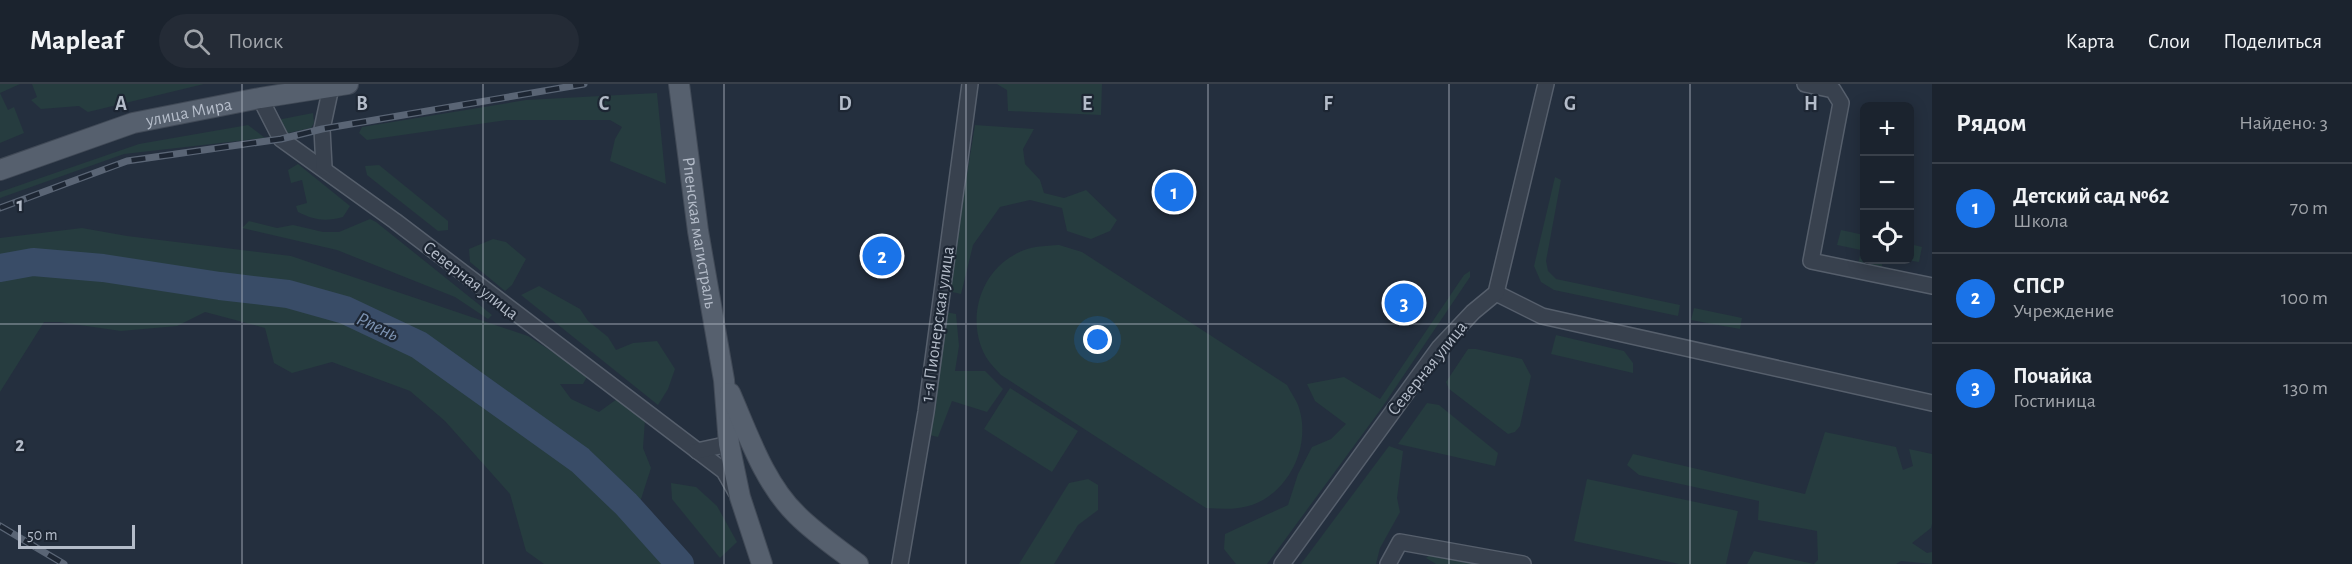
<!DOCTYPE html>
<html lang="ru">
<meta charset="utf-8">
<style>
body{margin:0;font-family:"Alegreya Sans",sans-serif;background:#242b36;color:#f1f3f6}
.controls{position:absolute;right:18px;top:18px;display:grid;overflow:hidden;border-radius:9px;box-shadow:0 3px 15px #0003}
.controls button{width:54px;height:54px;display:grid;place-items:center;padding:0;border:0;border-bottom:2px solid #39404a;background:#1b232e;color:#f1f3f6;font:30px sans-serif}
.scale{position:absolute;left:18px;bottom:15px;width:117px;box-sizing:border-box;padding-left:6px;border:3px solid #b4bcc9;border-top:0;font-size:16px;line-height:21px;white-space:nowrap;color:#b4bcc9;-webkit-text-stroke:4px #1d2633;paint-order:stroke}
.you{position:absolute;left:1098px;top:256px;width:21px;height:21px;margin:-15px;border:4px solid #fff;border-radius:50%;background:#1a73e8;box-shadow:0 0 0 9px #1a73e833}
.badge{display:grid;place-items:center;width:39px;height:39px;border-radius:50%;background:#1a73e8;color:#fff;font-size:20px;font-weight:700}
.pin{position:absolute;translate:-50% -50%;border:3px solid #fff;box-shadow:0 2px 6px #0006}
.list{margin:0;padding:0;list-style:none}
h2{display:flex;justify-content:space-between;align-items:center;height:78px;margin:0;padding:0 24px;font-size:26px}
h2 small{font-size:20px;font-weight:400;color:#a0a4aa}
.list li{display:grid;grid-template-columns:39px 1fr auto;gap:18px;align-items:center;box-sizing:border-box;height:90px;padding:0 24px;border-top:2px solid #39404a}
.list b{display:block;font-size:22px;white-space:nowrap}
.list p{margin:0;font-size:20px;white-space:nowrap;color:#a0a4aa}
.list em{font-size:20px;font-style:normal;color:#a0a4aa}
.icon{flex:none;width:33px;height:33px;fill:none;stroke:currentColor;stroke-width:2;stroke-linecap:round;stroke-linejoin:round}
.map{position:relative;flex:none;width:1932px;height:480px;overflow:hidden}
header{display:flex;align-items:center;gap:36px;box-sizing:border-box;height:84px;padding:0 30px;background:#1b232e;border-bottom:2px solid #39404a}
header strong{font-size:28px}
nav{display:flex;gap:33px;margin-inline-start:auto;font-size:21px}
.search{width:420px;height:54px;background:#242b36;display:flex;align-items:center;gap:15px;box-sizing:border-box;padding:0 21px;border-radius:33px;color:#a0a4aa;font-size:22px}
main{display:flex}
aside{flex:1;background:#1b232e}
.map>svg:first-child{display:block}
.green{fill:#263c3f}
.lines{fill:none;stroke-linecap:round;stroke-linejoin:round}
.river{stroke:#394c67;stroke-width:28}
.minor-casing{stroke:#565f6c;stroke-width:18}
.major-casing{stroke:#414a57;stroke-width:22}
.minor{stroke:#38414e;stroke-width:15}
.major{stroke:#56606e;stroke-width:20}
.rail-casing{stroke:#5a6575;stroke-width:7}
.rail{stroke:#1d2633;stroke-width:4.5;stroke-dasharray:14;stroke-linecap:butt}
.grid{fill:none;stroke:#b4bcc9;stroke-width:1.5;stroke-opacity:0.55}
.labels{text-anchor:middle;stroke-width:4.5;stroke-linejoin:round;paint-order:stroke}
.street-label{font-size:18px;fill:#b4bcc9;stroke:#1d2633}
.water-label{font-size:20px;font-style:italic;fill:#7c92b1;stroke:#1d2633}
.grid-label{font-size:20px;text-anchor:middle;font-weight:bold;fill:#b4bcc9;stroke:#1d2633;stroke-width:4.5;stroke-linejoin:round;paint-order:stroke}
</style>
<header>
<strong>Mapleaf</strong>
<div class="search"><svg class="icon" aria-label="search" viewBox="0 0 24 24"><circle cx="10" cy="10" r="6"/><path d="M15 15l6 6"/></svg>Поиск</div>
<nav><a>Карта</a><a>Слои</a><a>Поделиться</a></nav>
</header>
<main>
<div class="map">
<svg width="1932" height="480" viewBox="0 0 1932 480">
<rect width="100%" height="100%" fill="#242f3e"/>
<g class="green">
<path d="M0 0H20L0 9 8 26 14 23 24 49 0 59Z"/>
<path d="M32 0H204L88 28 79 22 41 25 31 16 37 13Z"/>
<path d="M997 0H1102L1101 31 1008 27 1007 6Z"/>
<path d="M657 9 666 100 610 77 615 55 622 43 610 36H507L367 56 359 49 362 43 526 16Z"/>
<path d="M313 29 314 39 311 44 288 49 279 42 277 36Z"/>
<path d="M248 41 265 54 124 70 0 114V108L139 60Z"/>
<path d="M975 41 1034 45 1023 65 1025 80 1040 96 1044 109 1064 114 1086 106 1117 136 1110 147 1091 155 1067 147 1062 124 1030 116 1000 123 973 161 961 210 948 207Z"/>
<path d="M298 80 350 122 343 133C325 138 314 136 298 128L296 122 307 119 302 96 291 99 288 86Z"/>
<path d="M379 81 448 137V146L438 147 367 91 365 82Z"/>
<path d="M1555 93 1561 96 1546 177 1548 187 1556 195 1680 221 1678 232 1554 206 1541 198 1534 182Z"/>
<path d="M370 135 376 138 492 231 488 235 455 213 337 166 242 144 249 137 277 144 293 141 323 148H339Z"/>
<path d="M82 144 127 152 291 172 528 252 588 291 583 300H560L571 315 599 328 617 315 645 336 643 364 651 384 633 440 673 480H544L526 467 510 410 445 337 410 307 332 278 292 289 274 279 265 244 205 228 177 242 121 247 59 238H44L0 308V154Z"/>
<path d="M1841 146 1864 151V176H1883L1881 186 1858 181 1861 166 1837 161Z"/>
<path d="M493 155 506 158 526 175 512 201 505 207 470 178 469 165Z"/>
<path d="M1910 160 1922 163 1919 178 1906 176H1910Z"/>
<path d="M1059 161 1082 168 1287 301C1290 307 1295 314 1298 321 1312 359 1291 407 1252 421 1237 426 1222 425 1206 424L1001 291C996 285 990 280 986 273 966 238 979 190 1014 171 1028 162 1044 162 1059 161Z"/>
<path d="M1470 187V193L1381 325 1267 480H1236L1224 465 1225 450 1288 421 1298 390 1312 363 1331 355 1346 340 1315 317 1307 300 1344 293 1380 315 1464 191Z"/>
<path d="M539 202 580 225 588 237 608 253 616 266 633 259 657 257 675 285 668 305 658 321 521 211Z"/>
<path d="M1694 224 1742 234 1740 245 1691 236Z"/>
<path d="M945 228 956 230 959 262 955 287H985L1003 305 987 328 952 317 938 353 925 350Z"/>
<path d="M1556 251 1624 267 1633 279V289L1551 270Z"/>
<path d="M1468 265H1476L1522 275 1531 292 1520 342 1515 348 1508 350 1449 305 1446 298Z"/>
<path d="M1010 304 1078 347 1052 388 984 345Z"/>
<path d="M1427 319 1439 321 1498 369 1495 382 1398 360Z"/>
<path d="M1825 348 1896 363 1903 386 1913 382 1909 365 1932 370V440L1931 444 1912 459 1927 469 1932 468V480L1901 477 1896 480H1747L1754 467 1814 480 1818 476 1817 447 1758 436 1759 417 1639 391 1627 381 1633 370 1805 410Z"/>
<path d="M1389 362 1403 367 1397 414 1400 428 1380 464 1376 480H1301Z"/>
<path d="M1088 395 1098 401V426L1078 441 1054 480H1019L1069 399Z"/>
<path d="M1587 395 1738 427 1726 480H1679L1574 457Z"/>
<path d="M671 399 696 403 717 422 737 458 720 474 672 415Z"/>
<path d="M1432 469 1480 480H1436L1426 474Z"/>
</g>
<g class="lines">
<path class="river" d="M0 184 33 178 103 184 220 202 288 210 345 226 419 261 580 376 626 420 680 480"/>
<g class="minor-casing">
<g id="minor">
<path d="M1805 0 1833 6 1841 19 1811 177 1932 202"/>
<path d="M260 14 281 55 395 137 724 387 736 408"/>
<path d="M324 83 322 45 331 3"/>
<path d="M1496 209 1542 232 1932 319"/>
<path d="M697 367 729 360"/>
<path d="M900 480 926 328 970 0"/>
<path d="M1282 480 1439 264 1473 228 1496 209 1546 0"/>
<path d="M1388 480 1400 458 1523 480"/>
</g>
</g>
<g class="major-casing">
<g id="major">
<path id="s1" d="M679 0 698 147 724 296 729 360 740 413 762 480"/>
<path id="s2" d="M0 86 133 39 260 14 348 0"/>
<path d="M730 309C748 350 764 399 797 431 815 449 837 464 858 480"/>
</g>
</g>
<use href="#minor" class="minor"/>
<use href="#major" class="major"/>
<g class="rail-casing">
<g id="rail">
<path d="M0 124 127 77 281 55 322 45 584 0"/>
<path d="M0 442 64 480"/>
</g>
</g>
<use href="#rail" class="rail"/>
</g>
<path class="grid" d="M242 0V480M483 0V480M724 0V480M966 0V480M1208 0V480M1449 0V480M1690 0V480M0 240H1932"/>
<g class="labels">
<g class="street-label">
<text dy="6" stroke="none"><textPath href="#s2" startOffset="198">улица Мира</textPath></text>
<text dy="6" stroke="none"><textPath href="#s1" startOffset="150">Рпенская магистраль</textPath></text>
<text transform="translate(471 196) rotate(38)" y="6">Северная улица</text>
<text transform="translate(937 240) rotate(-82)" y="6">1-я Пионерская улица</text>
<text transform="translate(1427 284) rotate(-51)" y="6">Северная улица</text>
</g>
<g class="water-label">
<text transform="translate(378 242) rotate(25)" y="7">Рпень</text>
</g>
</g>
<g class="grid-label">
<text x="121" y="26">A</text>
<text x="362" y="26">B</text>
<text x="604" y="26">C</text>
<text x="845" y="26">D</text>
<text x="1087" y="26">E</text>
<text x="1328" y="26">F</text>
<text x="1570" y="26">G</text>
<text x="1811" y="26">H</text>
<text x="20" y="127">1</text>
<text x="20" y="367">2</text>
</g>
</svg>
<div class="controls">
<button>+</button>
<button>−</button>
<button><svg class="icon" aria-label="locate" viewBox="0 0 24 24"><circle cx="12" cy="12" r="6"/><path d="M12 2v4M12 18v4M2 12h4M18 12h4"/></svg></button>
</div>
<div class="scale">50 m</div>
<div class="you"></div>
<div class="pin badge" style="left:1174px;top:108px">1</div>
<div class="pin badge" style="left:882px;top:172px">2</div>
<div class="pin badge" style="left:1404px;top:219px">3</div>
</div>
<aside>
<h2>Рядом<small>Найдено: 3</small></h2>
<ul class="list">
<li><span class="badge">1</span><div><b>Детский сад №62</b><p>Школа</p></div><em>70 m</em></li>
<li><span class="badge">2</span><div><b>СПСР</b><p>Учреждение</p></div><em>100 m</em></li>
<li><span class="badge">3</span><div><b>Почайка</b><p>Гостиница</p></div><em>130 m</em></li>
</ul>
</aside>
</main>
